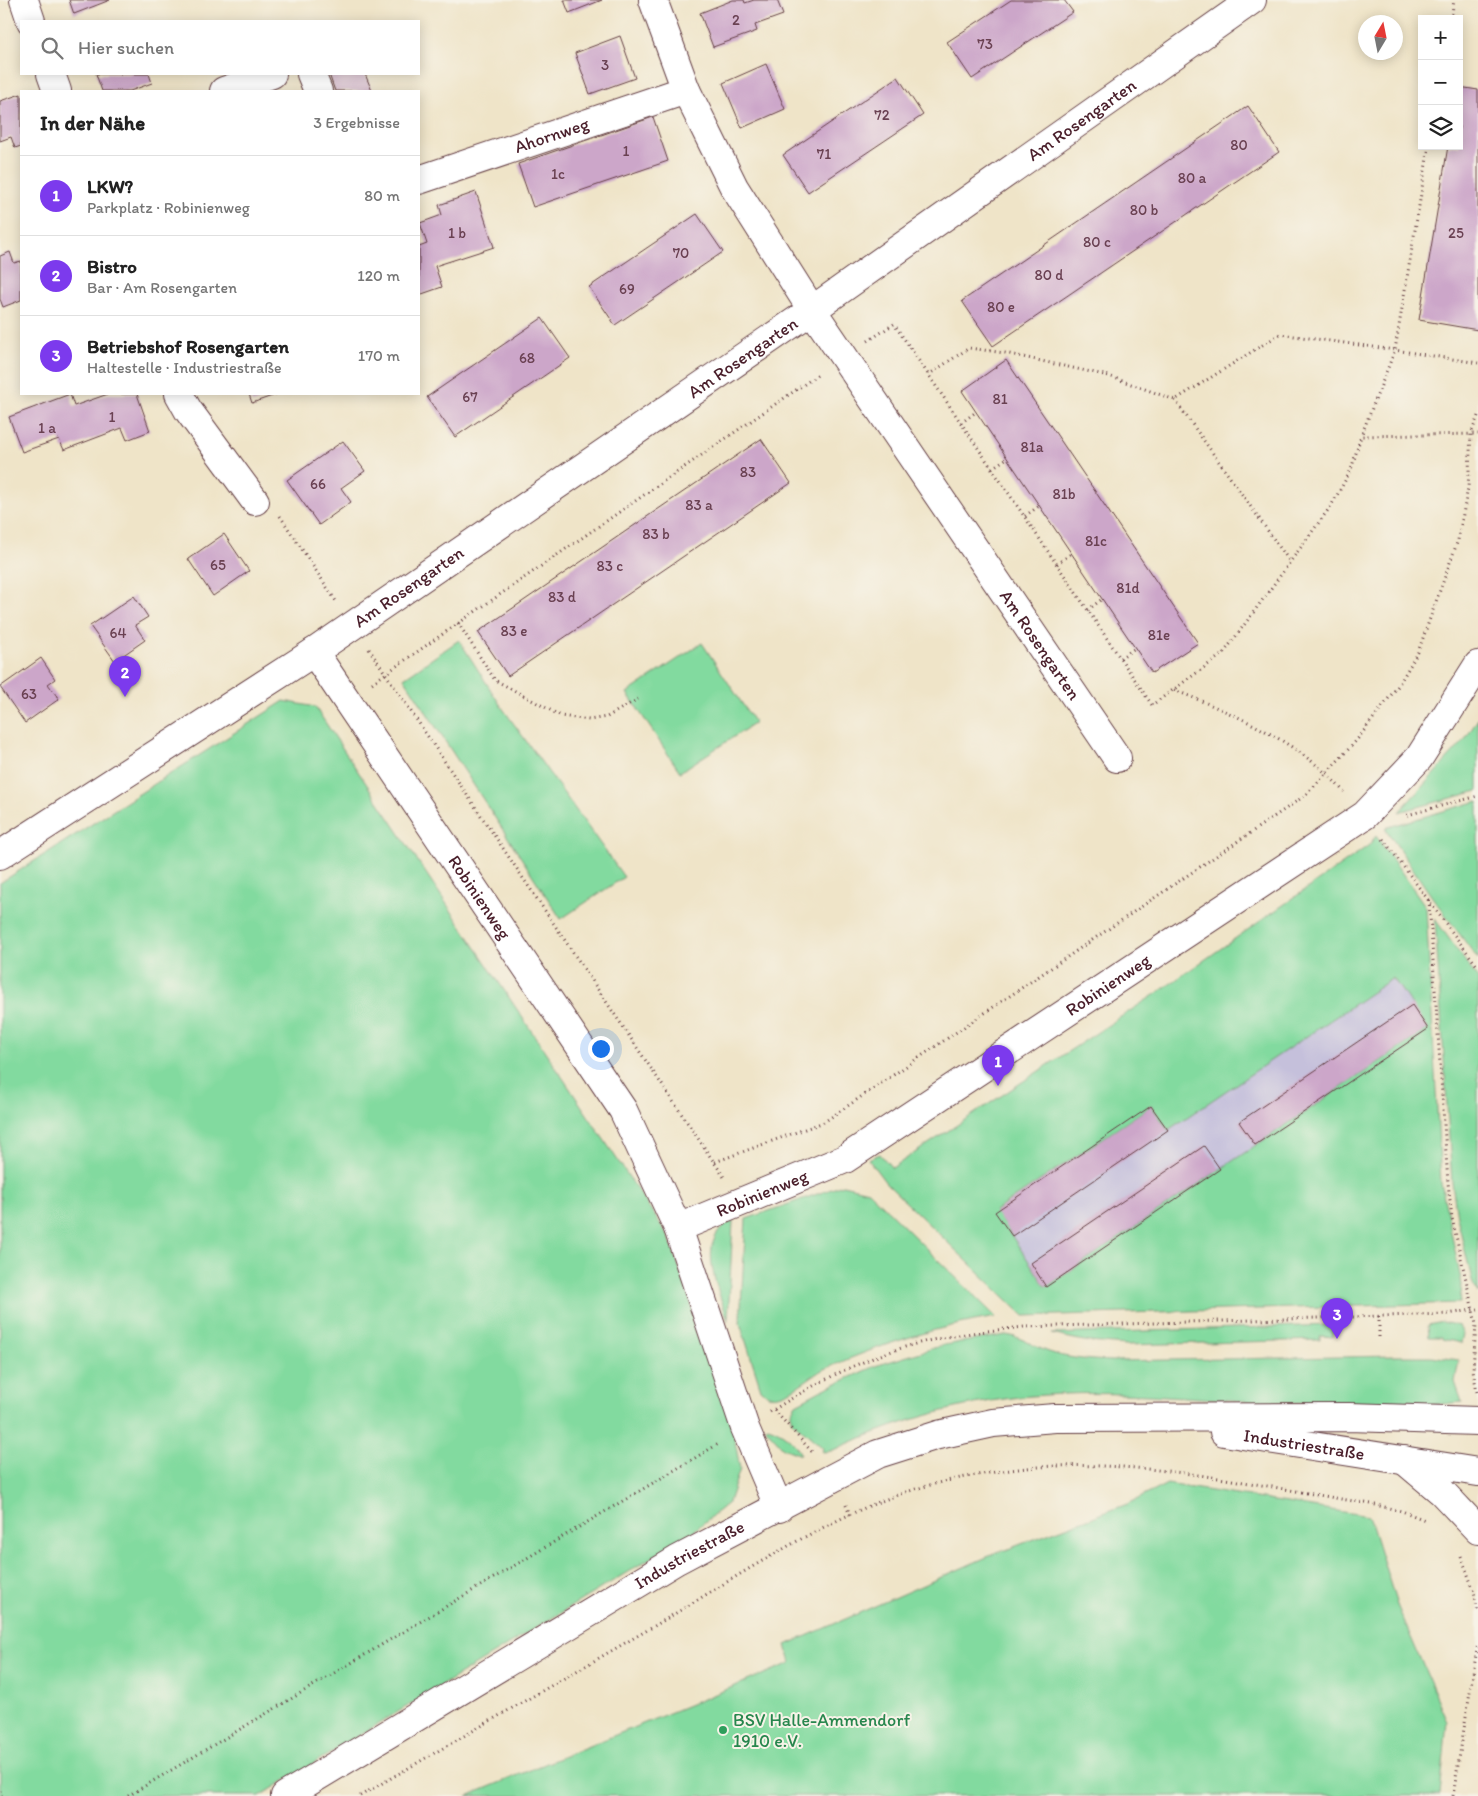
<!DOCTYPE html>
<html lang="de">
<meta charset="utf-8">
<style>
body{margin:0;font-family:Itim,sans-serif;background:#f6f6f6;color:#222}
.controls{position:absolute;right:15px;top:15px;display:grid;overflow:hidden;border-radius:0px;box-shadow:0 2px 12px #0003}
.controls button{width:45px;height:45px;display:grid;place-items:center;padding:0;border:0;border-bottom:1px solid #e0e0e0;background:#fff;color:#222;font:25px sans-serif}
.compass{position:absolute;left:1358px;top:15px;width:45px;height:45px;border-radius:50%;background:#fff;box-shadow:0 2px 12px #0003;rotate:10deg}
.you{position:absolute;left:600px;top:1048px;width:18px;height:18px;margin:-12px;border:4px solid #fff;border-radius:50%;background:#1a73e8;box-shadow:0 0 0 8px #1a73e833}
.badge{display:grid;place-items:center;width:32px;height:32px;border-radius:50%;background:#7c3aed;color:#fff;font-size:16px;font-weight:700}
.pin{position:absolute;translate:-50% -41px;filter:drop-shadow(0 1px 2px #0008)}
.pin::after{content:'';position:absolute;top:26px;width:18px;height:15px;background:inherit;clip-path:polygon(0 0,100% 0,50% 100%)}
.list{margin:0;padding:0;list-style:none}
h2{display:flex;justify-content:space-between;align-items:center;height:65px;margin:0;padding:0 20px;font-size:21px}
h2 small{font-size:16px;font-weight:400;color:#767676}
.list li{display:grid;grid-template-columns:32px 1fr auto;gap:15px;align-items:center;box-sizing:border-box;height:80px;padding:0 20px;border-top:1px solid #e0e0e0}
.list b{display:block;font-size:19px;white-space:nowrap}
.list p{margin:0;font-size:16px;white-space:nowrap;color:#767676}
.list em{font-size:16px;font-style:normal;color:#767676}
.icon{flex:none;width:28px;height:28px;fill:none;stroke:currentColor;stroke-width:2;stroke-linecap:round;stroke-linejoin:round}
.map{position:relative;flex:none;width:1478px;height:1796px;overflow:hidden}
.search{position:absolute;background:#fff;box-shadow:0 2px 12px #0003;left:20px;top:20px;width:400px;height:55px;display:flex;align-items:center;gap:12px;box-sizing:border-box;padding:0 18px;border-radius:0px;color:#767676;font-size:19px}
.panel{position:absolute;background:#fff;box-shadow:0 2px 12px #0003;left:20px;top:90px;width:400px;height:305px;border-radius:0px}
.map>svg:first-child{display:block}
.industrial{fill:#c5c0db}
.green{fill:#82da9f;stroke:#667c65;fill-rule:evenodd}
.building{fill:#cca6c9}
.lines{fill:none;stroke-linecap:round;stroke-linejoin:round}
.minor-casing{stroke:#633d43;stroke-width:30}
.path{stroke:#633d43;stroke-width:3;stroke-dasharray:1 4;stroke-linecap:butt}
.minor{stroke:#fff;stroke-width:28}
.leisure-dot{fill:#2e9e5b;stroke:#f7f3e8;stroke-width:2}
.labels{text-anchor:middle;stroke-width:4;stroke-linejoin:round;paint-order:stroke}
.number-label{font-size:15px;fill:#6a4152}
.street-label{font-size:18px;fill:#4a1f2b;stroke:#f7f3e8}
.leisure-label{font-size:18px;fill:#27864d;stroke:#f7f3e8;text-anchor:start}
</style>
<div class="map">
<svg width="1478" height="1796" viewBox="0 0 1478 1796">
<rect width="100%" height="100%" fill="#f7f3e8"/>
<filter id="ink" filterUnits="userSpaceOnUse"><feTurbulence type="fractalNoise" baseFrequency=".02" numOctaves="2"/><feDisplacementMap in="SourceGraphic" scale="10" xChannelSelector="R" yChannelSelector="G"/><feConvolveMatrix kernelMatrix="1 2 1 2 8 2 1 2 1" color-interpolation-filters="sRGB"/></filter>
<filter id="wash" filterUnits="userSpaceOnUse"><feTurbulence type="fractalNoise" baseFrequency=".0096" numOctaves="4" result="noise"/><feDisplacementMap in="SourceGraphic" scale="20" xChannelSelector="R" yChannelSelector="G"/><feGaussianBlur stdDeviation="1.12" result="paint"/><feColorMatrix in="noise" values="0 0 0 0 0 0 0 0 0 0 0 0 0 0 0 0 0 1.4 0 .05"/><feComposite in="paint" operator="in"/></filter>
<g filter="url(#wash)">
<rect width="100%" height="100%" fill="#efe4c8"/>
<path class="industrial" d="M1393 978 1428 1029 1046 1287 995 1212 1151 1106 1168 1130Z"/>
<g class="green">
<path d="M459 640 501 706 624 877 561 919 404 678Z"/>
<path d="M702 643 755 723 680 772 627 693Z"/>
<path d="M284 701 315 707 669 1237 733 1430 740 1469 729 1502 690 1534 260 1796H0V883Z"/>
<path d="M1478 719V791L1399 812 1464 741Z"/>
<path d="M1478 801V959L1432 897 1385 828Z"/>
<path d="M1376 836 1426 907 1441 1183 1462 1285 1460 1303 1024 1316 886 1183 868 1159 880 1154 892 1168 1157 993 1368 846ZM1393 978 1428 1029 1046 1287 995 1211 1151 1106 1168 1130Z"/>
<path d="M1435 919 1478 979V1293L1473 1284 1457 1217 1452 1183Z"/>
<path d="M843 1185 868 1191 996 1317C936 1327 881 1344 825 1369 807 1377 788 1399 768 1395L761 1389 740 1323 746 1219Z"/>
<path d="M733 1221 728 1321C719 1289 693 1239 733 1221Z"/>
<path d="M1443 1322 1459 1326 1463 1334 1461 1343 1442 1339V1337H1429L1428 1325Z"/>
<path d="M1333 1325V1337L1320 1336V1340L1126 1345 1089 1342 1051 1334Z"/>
<path d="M1006 1335C1023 1337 1034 1347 1049 1352 1069 1359 1091 1360 1111 1361L1397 1356H1431L1459 1360 1455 1382 1462 1402C1420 1408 1376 1403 1333 1403 1299 1402 1265 1403 1231 1400 1165 1396 1097 1390 1031 1396 962 1402 894 1422 831 1451L822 1452 823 1448 791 1420V1412L796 1404 822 1390 875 1366 944 1345Z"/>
<path d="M768 1427C782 1431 795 1441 801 1455L783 1448 765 1428Z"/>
<path d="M1167 1484 1369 1516 1397 1605 1447 1721 1440 1796H467L791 1663 786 1645 987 1557 1130 1503Z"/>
</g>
<g id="blocks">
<g class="building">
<path d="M69 0H110L74 14Z"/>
<path d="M564 0H602L569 13Z"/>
<path d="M733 0H744L745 3 754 0H777L783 15 755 25 757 31 713 47 700 13Z"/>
<path d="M1011 0H1064L1073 12 972 79 947 42Z"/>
<path d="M620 36 635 78 590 94 575 53Z"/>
<path d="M766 64 785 109 742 128 723 83Z"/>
<path d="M96 74H149L152 83 130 91H102Z"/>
<path d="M329 74H365L372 91H335Z"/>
<path d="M898 77 923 115 808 192 783 155Z"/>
<path d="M1459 87 1478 90V330L1419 320 1448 146H1459Z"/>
<path d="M21 94V146L15 148 11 137 0 141V101Z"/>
<path d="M1248 106 1279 152 993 346 962 301Z"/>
<path d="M653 117 668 161 533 207 518 164Z"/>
<path d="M476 192 494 247 435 266 442 287 419 295V247L427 244 420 223 442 215 439 205Z"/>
<path d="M697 214 723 252 615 325 589 287Z"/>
<path d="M10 252 14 263 21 261V300L3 307 0 299V256Z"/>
<path d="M542 318 570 358 455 437 427 397Z"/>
<path d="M1006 360 1198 643 1152 673 962 391Z"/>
<path d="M70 394 74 406 108 394H137L150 431 127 440 122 428 64 450 59 439 22 452 9 417Z"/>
<path d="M249 394H278L252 403Z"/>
<path d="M761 439 791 483 508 676 478 632Z"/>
<path d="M343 441 365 471 341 488 351 502 319 525 287 480Z"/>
<path d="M224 534 249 571 213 596 188 559Z"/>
<path d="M134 596 148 617 135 625 145 640 115 661 90 626Z"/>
<path d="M41 658 55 679 48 684 59 699 25 723 0 687Z"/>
<path d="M1412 1005 1428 1029 1255 1145 1239 1122Z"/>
<path d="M1151 1106 1168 1130 1012 1236 995 1212Z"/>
<path d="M1204 1146 1220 1169 1046 1287 1031 1263Z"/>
</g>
</g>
</g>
<g filter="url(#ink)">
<use href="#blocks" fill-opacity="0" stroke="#633d43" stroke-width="1"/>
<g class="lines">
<g class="minor-casing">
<g id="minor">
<path d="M24 0 31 21"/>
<path id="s1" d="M653 0 686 90 734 187 812 310 1117 758"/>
<path d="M51 74 57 91"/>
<path d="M311 74 318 91"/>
<path d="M224 91 272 74"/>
<path id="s2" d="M419 180 686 90"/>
<path d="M179 394 188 410 255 501"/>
<path id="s3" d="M314 652 623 1110 678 1228 745 1428 779 1508"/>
<path id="s4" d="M0 855 314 652 812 310 1252 0"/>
<path id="s5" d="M678 1228 845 1159 1365 815 1419 758 1478 665"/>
<path id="s6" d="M1224 1432 1478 1472"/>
<path d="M1404 1460 1442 1492 1478 1530"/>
<path id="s7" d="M285 1796 677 1560 878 1454 938 1435 993 1423 1055 1418 1349 1417 1478 1421"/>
</g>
</g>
<g class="path">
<path d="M1451 19 1454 0"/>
<path d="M1429 146 1395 350 1478 363"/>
<path d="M868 341 894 324 1152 705 1223 654 1331 506 1351 470 1361 436 1478 434"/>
<path d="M928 375 969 348 1005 353 1109 376 1175 400 1280 334 1395 350 1361 436"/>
<path d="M1175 400 1290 562"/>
<path d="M961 423 976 412"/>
<path d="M992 468 1007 458"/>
<path d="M280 516 336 601"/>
<path d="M1025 516 1039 506"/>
<path d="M1057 564 1072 553"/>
<path d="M1088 610 1102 599"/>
<path d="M458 623 495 680 561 716 589 720 607 717 638 699"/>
<path d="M369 649 724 1177"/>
<path d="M1120 658 1135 648"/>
<path d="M372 683 819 374"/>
<path d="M1174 690C1235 714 1301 742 1344 792"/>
<path d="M1407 815 1478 796"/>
<path d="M1383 839 1478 967"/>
<path d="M1429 900 1448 1183 1452 1218 1476 1324 1473 1370 1477 1392"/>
<path d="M715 1162 824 1122 1306 795 1356 741 1398 686 1418 652 1458 540 1468 488 1471 434 1478 416"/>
<path d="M1379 1316V1337"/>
<path d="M774 1410 813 1453"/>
<path d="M770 1412C821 1379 877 1351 937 1339 966 1333 995 1330 1024 1327L1448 1314 1478 1309"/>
<path d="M846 1505 850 1515"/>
<path d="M1461 1556 1474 1591 1478 1613"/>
<path d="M0 1791 2 1796"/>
<path d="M128 1796 720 1443"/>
<path d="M360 1796C457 1740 554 1684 651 1628 727 1583 810 1527 892 1497 935 1481 982 1473 1027 1468 1139 1457 1259 1486 1371 1504L1402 1511 1425 1520"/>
<path d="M1453 1796 1478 1643"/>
</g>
<use href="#minor" class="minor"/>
</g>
</g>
<circle class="leisure-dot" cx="723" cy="1730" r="5"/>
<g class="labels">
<g class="number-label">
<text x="736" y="25">2</text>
<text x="985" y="49">73</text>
<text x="605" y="70">3</text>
<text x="882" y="120">72</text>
<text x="1239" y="150">80</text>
<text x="626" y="156">1</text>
<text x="824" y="159">71</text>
<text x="558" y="179">1c</text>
<text x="1192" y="183">80 a</text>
<text x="1144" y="215">80 b</text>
<text x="457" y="238">1 b</text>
<text x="1456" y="238">25</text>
<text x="1097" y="247">80 c</text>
<text x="681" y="258">70</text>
<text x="1049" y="280">80 d</text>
<text x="627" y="294">69</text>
<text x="1001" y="312">80 e</text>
<text x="527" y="363">68</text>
<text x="470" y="402">67</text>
<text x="1000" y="404">81</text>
<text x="112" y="422">1</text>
<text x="47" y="433">1 a</text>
<text x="1032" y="452">81a</text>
<text x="748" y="477">83</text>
<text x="318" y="489">66</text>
<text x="1064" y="499">81b</text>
<text x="699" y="510">83 a</text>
<text x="656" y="539">83 b</text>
<text x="1096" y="546">81c</text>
<text x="218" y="570">65</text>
<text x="610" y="571">83 c</text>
<text x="1128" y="593">81d</text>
<text x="562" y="602">83 d</text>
<text x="514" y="636">83 e</text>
<text x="118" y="638">64</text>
<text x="1159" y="640">81e</text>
<text x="29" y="699">63</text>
</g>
<g class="street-label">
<text dy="6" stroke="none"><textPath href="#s4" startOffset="1308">Am Rosengarten</textPath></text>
<text dy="6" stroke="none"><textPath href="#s2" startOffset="140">Ahornweg</textPath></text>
<text dy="6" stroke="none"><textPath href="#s4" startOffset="894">Am Rosengarten</textPath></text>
<text dy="6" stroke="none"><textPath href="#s4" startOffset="489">Am Rosengarten</textPath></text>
<text dy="6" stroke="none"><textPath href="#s1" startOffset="755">Am Rosengarten</textPath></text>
<text dy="6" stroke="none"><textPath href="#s3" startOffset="296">Robinienweg</textPath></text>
<text dy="6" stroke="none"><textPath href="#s5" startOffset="496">Robinienweg</textPath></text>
<text dy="6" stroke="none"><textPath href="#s5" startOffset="91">Robinienweg</textPath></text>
<text dy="6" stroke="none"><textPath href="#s6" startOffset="81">Industriestraße</textPath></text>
<text dy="6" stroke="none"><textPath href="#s7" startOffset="471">Industriestraße</textPath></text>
</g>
<g class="leisure-label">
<text x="733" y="1726">BSV Halle-Ammendorf<tspan x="733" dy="21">1910 e.V.</tspan></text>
</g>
</g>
</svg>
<div class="controls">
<button>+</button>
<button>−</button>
<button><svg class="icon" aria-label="layers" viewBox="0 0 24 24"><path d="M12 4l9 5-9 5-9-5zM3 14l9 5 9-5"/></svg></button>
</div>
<svg class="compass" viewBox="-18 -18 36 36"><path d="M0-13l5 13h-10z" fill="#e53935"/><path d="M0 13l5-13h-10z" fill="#767676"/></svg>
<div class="you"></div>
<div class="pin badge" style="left:998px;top:1086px">1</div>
<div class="pin badge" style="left:125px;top:697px">2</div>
<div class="pin badge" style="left:1337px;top:1339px">3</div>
<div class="search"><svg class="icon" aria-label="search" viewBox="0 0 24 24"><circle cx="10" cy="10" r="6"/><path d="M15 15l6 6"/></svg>Hier suchen</div>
<section class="panel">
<h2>In der Nähe<small>3 Ergebnisse</small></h2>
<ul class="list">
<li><span class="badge">1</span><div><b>LKW?</b><p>Parkplatz · Robinienweg</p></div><em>80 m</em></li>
<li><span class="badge">2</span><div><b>Bistro</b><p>Bar · Am Rosengarten</p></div><em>120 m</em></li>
<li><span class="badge">3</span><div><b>Betriebshof Rosengarten</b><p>Haltestelle · Industriestraße</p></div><em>170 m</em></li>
</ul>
</section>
</div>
